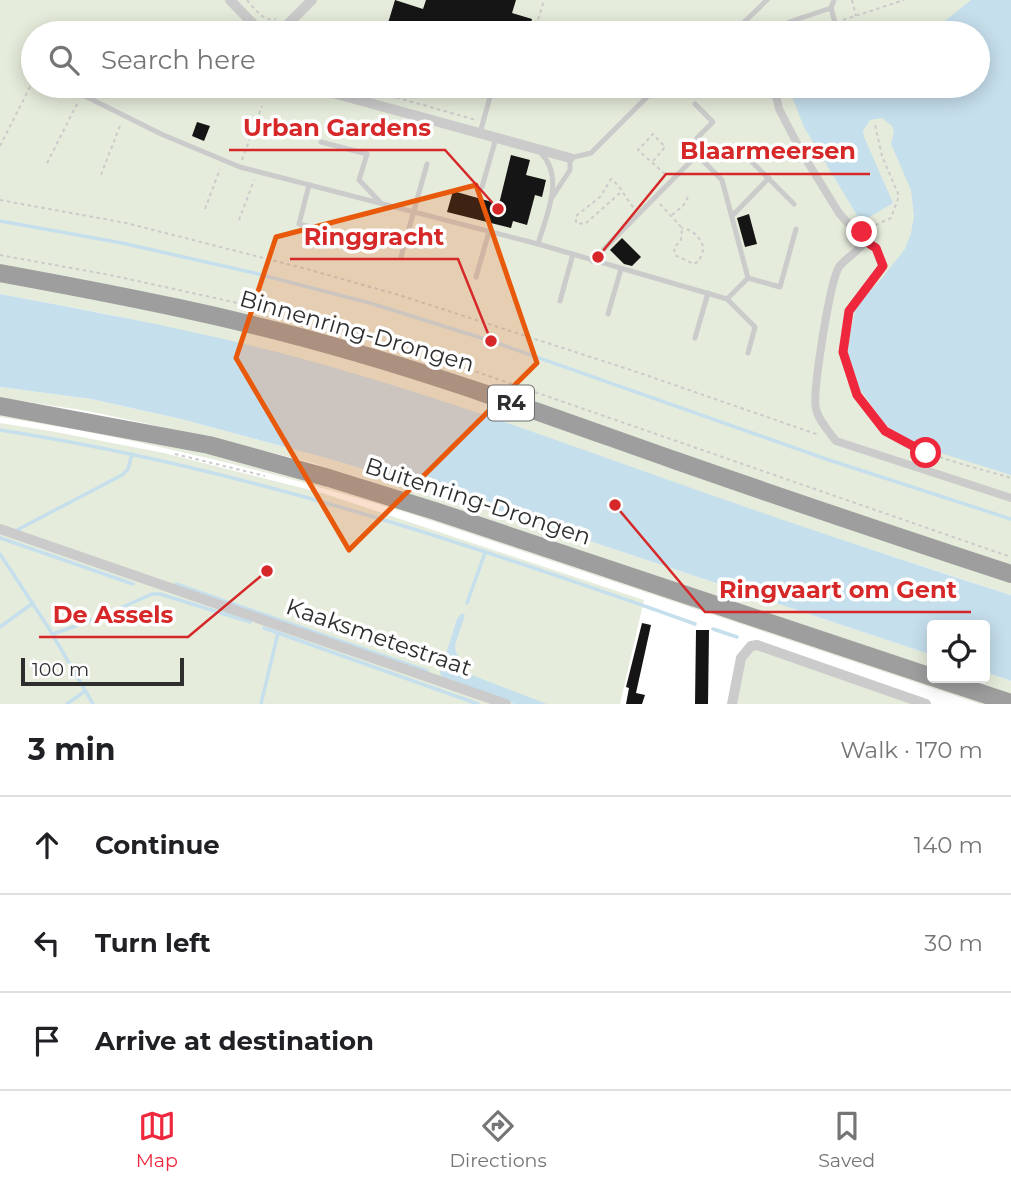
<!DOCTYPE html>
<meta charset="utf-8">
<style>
body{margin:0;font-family:Montserrat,sans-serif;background:#f2f2f2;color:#202124}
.controls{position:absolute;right:21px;bottom:21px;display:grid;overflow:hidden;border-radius:7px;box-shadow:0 4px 18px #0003}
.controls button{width:63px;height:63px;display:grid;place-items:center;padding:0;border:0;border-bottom:2px solid #e0e0e0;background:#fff;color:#202124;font:35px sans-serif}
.scale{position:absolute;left:21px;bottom:18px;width:163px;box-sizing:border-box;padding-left:7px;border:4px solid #2e2e2e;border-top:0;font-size:19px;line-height:24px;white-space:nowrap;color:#2e2e2e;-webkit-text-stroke:5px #fff;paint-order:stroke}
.stop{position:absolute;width:21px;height:21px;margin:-16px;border:5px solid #ee273d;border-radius:50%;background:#fff}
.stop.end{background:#ee273d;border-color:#fff;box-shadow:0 2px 7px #0008}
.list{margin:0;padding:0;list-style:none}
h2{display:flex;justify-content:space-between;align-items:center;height:91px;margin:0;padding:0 28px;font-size:30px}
h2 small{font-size:23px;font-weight:400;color:#757577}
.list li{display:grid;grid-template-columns:46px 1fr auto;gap:21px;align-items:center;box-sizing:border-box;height:98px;padding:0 28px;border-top:2px solid #e0e0e0}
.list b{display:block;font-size:26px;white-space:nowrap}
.list em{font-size:23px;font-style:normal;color:#757577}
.icon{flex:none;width:38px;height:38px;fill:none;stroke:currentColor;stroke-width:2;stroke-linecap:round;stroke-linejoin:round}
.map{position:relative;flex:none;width:1011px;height:704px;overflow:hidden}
.search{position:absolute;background:#fff;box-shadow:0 4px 18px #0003;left:21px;right:21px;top:21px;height:77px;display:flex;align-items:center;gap:18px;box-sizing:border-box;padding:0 24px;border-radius:38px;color:#757577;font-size:26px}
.sheet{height:385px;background:#fff}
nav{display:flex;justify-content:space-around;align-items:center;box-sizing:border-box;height:98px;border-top:2px solid #e0e0e0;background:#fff;font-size:19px;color:#757577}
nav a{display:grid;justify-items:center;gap:4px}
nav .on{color:#ee273d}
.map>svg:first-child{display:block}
.green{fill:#e5ecdb;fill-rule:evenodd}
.water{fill:#c6dfed}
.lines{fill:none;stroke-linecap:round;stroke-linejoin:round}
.stream{stroke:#c6dfed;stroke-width:3.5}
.building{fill:#151515}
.path{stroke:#cbcbcb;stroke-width:2;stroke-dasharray:3.5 3.5;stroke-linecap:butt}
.service{stroke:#cbcbcb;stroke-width:5}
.pedestrian{stroke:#cbcbcb;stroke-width:8}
.minor{stroke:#cbcbcb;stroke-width:10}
.trunk{stroke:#9e9e9e;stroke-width:18}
.route{stroke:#ee273d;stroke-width:9}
.marked{fill:#e8590c;fill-opacity:0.2;stroke:#e8590c;stroke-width:5;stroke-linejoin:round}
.labels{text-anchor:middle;stroke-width:7;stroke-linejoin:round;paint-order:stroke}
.shield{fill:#fff;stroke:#6d6d6d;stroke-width:2}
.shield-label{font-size:21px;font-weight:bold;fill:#2e2e2e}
.street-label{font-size:23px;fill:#2e2e2e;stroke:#fff}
.leader{fill:none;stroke:#d62828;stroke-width:2.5}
.callout-dot{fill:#d62828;stroke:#fff;stroke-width:2.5}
.callout-label{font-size:24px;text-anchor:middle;font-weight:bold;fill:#d62828;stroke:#fff;stroke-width:7;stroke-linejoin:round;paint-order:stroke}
</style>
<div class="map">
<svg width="1011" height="704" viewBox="0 0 1011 704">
<rect width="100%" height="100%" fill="#fff"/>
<g class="green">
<path d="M0 0H1011V595L233 342 107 314 0 294ZM33 33H978V86H33Z"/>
<path d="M0 387 91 399 181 419 326 458 442 492 932 655V668L457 509 309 462 213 438 88 411 0 398Z"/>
<path d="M0 414 178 445 343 489 990 704H980L408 513C273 472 139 438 0 417Z"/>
<path d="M0 423 56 432 164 453 322 493 644 600 620 704H0Z"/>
<path d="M751 646 919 704H732L737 673Z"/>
<path d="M985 672 1011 681V695L960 678H985Z"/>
</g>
<g class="water">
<path d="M971 0H1011V475L915 445 895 433 882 420 854 381 846 354 856 306 882 278 905 249 911 233 914 216 911 190 891 144 894 132 892 126 882 118 870 120 863 131 864 137 893 203 861 222 804 127 788 86H978V33H930Z"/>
<path d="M0 294C118 316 237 338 352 373 468 407 580 449 694 489 799 526 905 561 1011 595V681L985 672V625H932V655L442 492 326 458 181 419 91 399 0 387Z"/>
<path d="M462 613 465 615 455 645 456 652 469 674 547 704H515L442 677 440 673 457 619Z"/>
</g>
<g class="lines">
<g class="stream">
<path d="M0 221 122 243 250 272 370 303 491 341 829 460 1011 519"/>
<path d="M0 430C239 467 468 543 695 624"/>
<path d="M19 531 17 530 122 475 128 469 132 454"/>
<path d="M0 538 133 584"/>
<path d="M0 554 48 627 93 704"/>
<path d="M176 584 427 671"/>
<path d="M467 603 485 553"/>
<path d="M0 627 33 603"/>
<path d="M264 628 278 633"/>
<path d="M713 629 737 637"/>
<path d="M53 634 98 618 152 594H160L250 622"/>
<path d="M67 704 85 691"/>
<path d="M261 704 278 633 478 704"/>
</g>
</g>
<g class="building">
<path d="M395 0 423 9 426 0H516L512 13 532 19 528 33H506L486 28 485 33H385Z"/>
<path d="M197 122 210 126 204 141 192 136Z"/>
<path d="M511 155 530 160 526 175 546 180 542 197 535 195 527 225 513 221 511 228 447 212 453 191 499 204Z"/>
<path d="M749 214 757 244 745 247 737 218Z"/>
<path d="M622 238 641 257 632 266 624 264 610 250Z"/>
<path d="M642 623 651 625 636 693 645 695 642 704H626L629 688 626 687Z"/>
<path d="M696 630H709L708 704H695Z"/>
</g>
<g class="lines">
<g class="path">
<path d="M247 0C255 9 263 22 276 19"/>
<path d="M852 0 856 16"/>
<path d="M843 20 904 0"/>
<path d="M534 33 544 0"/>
<path d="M356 86 476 120"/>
<path d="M0 146 33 81"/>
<path d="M242 160 262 106"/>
<path d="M653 161 665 147 653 134 638 150 666 175"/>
<path d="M47 163 78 102"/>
<path d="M101 175 121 123"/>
<path d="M620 193 585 224 576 223V216L600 197 611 179C621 186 625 198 634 208"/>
<path d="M0 200 126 223 303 268 399 295 634 371 819 435"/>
<path d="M660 204 682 228 681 240 674 248 675 255 694 264 699 261 704 248C699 237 694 230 682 228"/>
<path d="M205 209 220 169"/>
<path d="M672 215 683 206 688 197"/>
<path d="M239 220 254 180"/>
<path d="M869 228 891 218 899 196 882 156 875 125"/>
<path d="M872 245 876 248 883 266C873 280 859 294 851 309 843 322 843 353 846 367 866 447 944 458 1011 478"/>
<path d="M0 255 115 276 242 304 361 335 480 373 1011 557"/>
<path d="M175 454 265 476"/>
</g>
<g class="service">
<path d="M831 8 837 30 849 28 863 33"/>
<path d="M734 32 767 0"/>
<path d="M791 33 789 22 831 8 834 0"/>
<path d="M65 86 161 134 240 167 538 244"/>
<path d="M695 104 713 122 697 138V155"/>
<path d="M480 133 493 86"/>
<path d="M321 142 367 154 359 180 381 203"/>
<path d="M741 151 794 204"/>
<path d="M541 153C565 178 546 216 538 244L727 299 755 327 748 353"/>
<path d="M309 185 299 224 348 236"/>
<path d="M482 187 496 138"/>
<path d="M551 199 570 170V158L591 153 658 86"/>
<path d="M732 216 769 178"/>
<path d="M401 257 427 164"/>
<path d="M592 261 697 155 722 180 748 278 727 299"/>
<path d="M476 277 489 232"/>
<path d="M748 278 780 287 796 229"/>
<path d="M560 301 573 254"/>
<path d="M608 314 621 269"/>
<path d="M695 338 708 293"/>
</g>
<g class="pedestrian">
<path d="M734 32 737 33"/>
<path d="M774 86 779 109 802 153 839 213 853 229 862 232 865 241C858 253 847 256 839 267 830 281 812 393 816 409 819 421 829 432 836 441L1011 498"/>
</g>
<g class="minor">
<path d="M230 0 262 33"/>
<path d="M279 33 312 0"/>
<path d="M320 86 333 93 570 158"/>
<path d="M0 529 506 704"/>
<path d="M732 704 741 658 751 646 757 645 926 704"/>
</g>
<g class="trunk">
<path d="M0 273C120 295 240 318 357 353 464 384 569 423 674 460 786 499 898 537 1011 574"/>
<path d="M0 406 209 445 329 478 435 511 932 677"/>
<path d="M935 678 1011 703"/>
</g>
</g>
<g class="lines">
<path class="route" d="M862 232 865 241 876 248 883 266 849 311 843 352 857 395 885 431 926 453"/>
</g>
<path class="marked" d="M476 185 537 363 349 550 236 358 276 237Z"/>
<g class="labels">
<rect class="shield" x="488" y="385.5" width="46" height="35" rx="5"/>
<g class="shield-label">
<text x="511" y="410">R4</text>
</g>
<g class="street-label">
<text transform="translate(357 331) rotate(16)" y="8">Binnenring-Drongen</text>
<text transform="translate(478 501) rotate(18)" y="8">Buitenring-Drongen</text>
<text transform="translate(379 637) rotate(19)" y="8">Kaaksmetestraat</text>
</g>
</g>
<path class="leader" d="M498 209L445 150H229M598 257L666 174H870M491 341L458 259H290M615 505L705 612H971M267 571L188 637H39"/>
<g class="callout-dot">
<circle cx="498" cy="209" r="7"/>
<circle cx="598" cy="257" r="7"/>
<circle cx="491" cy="341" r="7"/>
<circle cx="615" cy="505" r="7"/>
<circle cx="267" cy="571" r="7"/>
</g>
<g class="callout-label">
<text x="337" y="136">Urban Gardens</text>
<text x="768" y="159">Blaarmeersen</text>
<text x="374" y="245">Ringgracht</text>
<text x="838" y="598">Ringvaart om Gent</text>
<text x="113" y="623">De Assels</text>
</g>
</svg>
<div class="controls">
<button><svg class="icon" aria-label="locate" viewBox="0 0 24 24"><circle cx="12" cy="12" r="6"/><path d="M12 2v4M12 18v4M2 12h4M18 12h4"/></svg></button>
</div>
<div class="scale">100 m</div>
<div class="stop" style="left:926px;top:453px"></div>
<div class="stop end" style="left:862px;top:232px"></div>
<div class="search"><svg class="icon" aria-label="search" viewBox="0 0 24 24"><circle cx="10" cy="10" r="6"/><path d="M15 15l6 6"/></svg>Search here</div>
</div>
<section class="sheet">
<h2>3 min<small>Walk · 170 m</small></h2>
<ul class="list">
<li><svg class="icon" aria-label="ahead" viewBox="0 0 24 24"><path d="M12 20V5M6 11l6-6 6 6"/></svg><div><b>Continue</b></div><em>140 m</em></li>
<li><svg class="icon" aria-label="left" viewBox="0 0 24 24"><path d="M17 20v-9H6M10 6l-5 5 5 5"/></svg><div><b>Turn left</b></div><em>30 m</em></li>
<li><svg class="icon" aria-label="arrive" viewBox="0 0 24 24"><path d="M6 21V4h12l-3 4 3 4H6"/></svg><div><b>Arrive at destination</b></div></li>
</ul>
</section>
<nav>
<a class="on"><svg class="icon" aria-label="map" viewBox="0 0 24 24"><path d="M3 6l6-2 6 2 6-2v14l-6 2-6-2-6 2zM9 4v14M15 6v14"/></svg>Map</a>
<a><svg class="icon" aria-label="directions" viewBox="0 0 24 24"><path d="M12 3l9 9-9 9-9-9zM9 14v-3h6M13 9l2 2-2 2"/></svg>Directions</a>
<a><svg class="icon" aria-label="saved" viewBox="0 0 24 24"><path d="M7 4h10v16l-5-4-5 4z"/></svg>Saved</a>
</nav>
